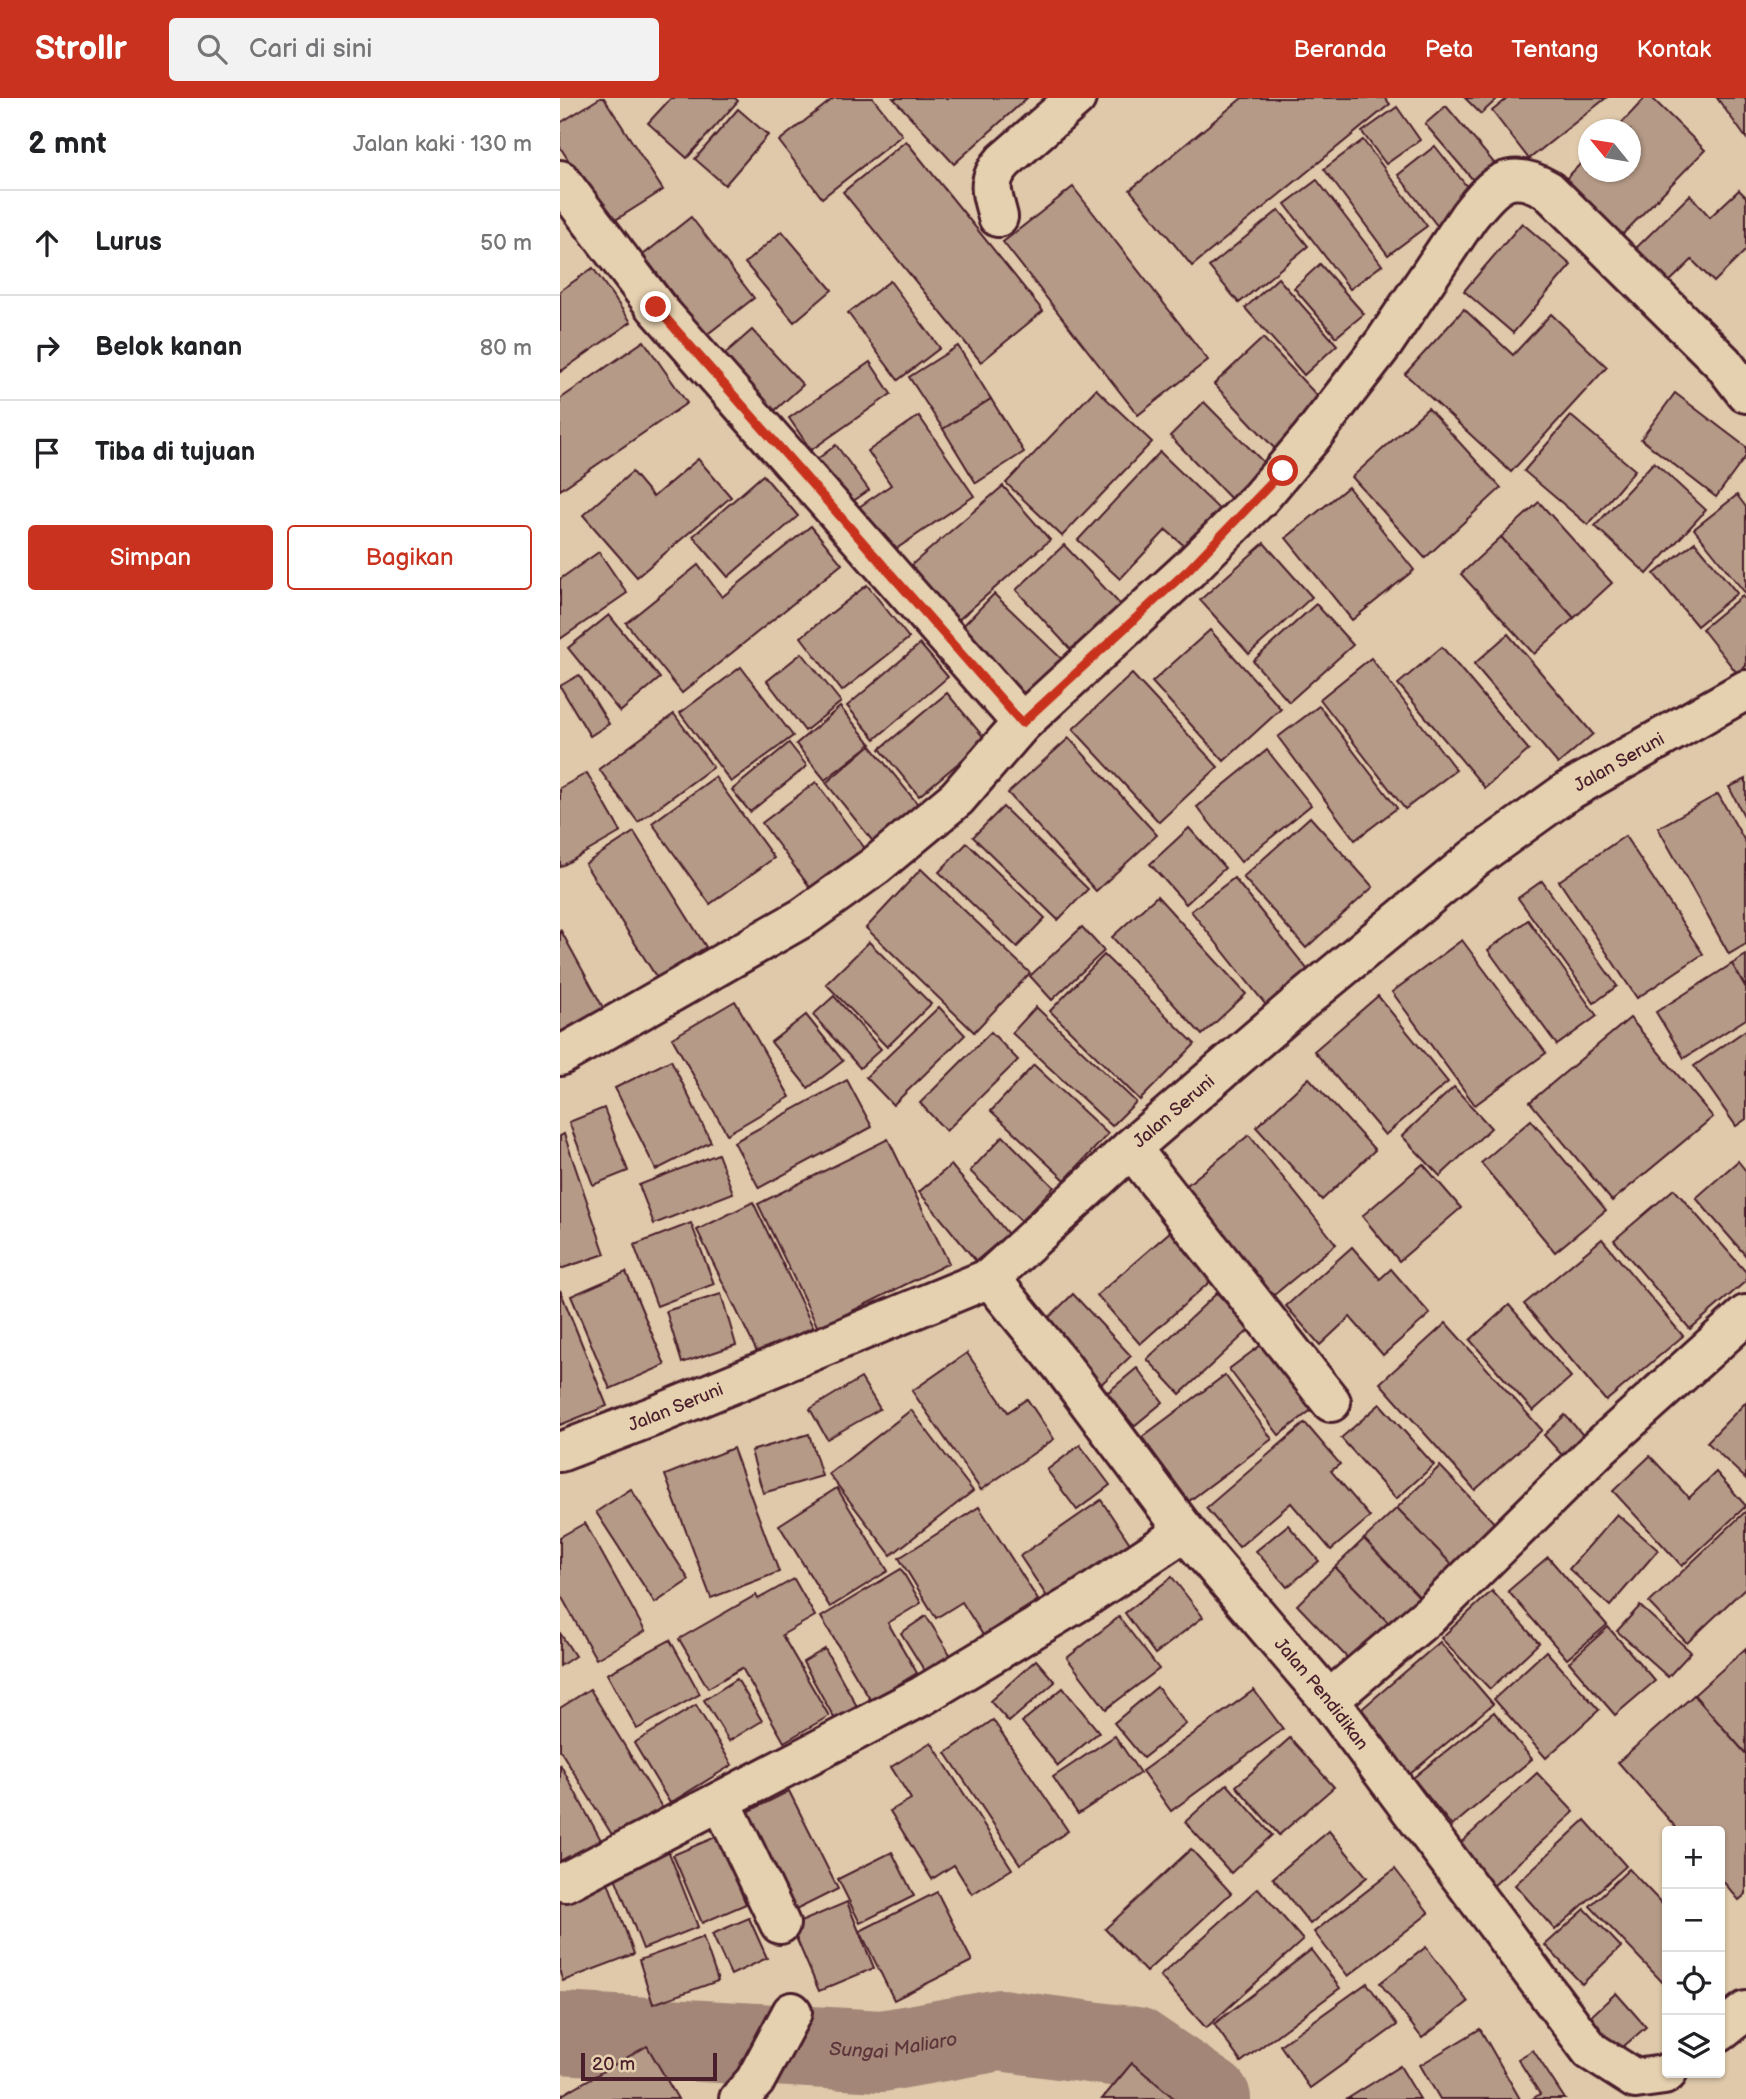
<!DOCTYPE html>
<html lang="id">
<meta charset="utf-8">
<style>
body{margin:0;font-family:"Balsamiq Sans",sans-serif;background:#f2f2f2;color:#202124}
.controls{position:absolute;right:21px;bottom:21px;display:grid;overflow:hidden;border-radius:7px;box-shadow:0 2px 5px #0004}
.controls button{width:63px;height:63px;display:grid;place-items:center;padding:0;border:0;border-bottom:2px solid #e0e0e0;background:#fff;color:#202124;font:35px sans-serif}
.compass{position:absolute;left:1018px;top:21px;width:63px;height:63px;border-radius:50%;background:#fff;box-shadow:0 2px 5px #0004;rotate:300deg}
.scale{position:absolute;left:21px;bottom:18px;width:136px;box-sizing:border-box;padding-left:7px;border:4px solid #4a1f2b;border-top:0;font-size:19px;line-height:24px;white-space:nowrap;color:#4a1f2b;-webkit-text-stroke:5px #e5d0af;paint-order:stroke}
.stop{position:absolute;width:21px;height:21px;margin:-16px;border:5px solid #c8321e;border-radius:50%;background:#fff}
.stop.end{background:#c8321e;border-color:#fff;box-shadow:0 2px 7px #0008}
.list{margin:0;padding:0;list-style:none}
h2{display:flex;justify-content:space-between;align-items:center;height:91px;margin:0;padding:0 28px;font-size:30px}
h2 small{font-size:23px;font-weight:400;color:#757577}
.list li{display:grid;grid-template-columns:46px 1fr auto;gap:21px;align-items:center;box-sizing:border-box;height:105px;padding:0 28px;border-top:2px solid #e0e0e0}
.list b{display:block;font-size:26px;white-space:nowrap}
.list em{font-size:23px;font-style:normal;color:#757577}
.actions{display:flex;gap:14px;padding:21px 28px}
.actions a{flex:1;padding:16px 0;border:2px solid #c8321e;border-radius:7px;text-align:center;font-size:24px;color:#c8321e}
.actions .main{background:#c8321e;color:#fff}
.icon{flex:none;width:38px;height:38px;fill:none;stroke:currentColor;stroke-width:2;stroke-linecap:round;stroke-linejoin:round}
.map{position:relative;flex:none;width:1186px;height:2001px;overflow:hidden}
header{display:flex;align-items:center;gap:42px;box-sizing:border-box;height:98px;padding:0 35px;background:#c8321e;color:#fff}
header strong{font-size:33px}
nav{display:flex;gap:38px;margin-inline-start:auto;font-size:24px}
.search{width:490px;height:63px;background:#f2f2f2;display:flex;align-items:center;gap:18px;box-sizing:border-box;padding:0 24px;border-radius:7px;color:#757577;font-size:26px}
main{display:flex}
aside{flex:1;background:#fff}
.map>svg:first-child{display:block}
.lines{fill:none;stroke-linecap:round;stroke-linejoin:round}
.river{stroke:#a38677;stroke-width:82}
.building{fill:#b59a87;stroke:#4a1f2b;stroke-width:2}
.minor-casing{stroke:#4a1f2b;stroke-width:44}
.minor{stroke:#e5d0af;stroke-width:38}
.route{stroke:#c8321e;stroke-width:9}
.labels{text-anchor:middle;stroke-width:5;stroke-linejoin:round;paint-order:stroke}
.street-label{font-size:18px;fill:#4a1f2b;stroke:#e5d0af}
.water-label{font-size:19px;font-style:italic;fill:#5c343a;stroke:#e5d0af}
</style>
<header>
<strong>Strollr</strong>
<div class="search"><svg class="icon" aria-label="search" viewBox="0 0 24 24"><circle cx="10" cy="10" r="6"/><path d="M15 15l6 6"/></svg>Cari di sini</div>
<nav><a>Beranda</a><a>Peta</a><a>Tentang</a><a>Kontak</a></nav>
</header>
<main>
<aside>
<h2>2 mnt<small>Jalan kaki · 130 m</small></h2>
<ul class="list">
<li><svg class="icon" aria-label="ahead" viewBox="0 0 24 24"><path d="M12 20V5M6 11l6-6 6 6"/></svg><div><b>Lurus</b></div><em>50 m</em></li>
<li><svg class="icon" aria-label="right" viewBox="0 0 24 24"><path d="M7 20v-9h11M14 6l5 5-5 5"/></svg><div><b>Belok kanan</b></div><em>80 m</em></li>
<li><svg class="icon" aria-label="arrive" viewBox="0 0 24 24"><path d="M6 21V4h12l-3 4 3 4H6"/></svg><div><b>Tiba di tujuan</b></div></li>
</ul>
<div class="actions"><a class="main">Simpan</a><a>Bagikan</a></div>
</aside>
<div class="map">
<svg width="1186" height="2001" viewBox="0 0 1186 2001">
<rect width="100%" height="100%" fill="#dfc9aa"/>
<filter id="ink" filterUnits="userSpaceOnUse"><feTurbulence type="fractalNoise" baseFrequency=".0143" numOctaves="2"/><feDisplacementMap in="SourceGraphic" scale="14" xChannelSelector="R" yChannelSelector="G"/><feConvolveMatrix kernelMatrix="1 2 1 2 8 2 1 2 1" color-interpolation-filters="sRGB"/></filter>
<g filter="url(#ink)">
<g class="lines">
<path class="river" id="s1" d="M0 1935 322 1953 440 1932 575 1950 650 2001"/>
</g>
<g class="building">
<path d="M40 0H44L103 92 49 126 0 49V25Z"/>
<path d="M111 0H175L178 3 127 60 88 25Z"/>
<path d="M274 0H313L342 37 262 100 219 43Z"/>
<path d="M333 0H467L394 66Z"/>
<path d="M682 0H825L830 6 632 168 570 92Z"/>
<path d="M905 0H938L921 16Z"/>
<path d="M948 0H1046L969 61 932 13Z"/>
<path d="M1085 0H1092L1145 52 1056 143 999 88 1028 58V74H1070V32H1055Z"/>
<path d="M1157 0H1186V40Z"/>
<path d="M886 8 935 66 914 83 865 26Z"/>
<path d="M837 9 860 42 826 66 802 34Z"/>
<path d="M178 11 208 37 165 87 135 61Z"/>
<path d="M803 42 867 128 828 157 764 71Z"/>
<path d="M346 43 483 213 421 264 283 94Z"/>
<path d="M875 48 919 104 882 134 838 77Z"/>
<path d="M757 82 822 167 790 191 725 106Z"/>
<path d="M513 89 648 262 578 317 443 144Z"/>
<path d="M1179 92 1186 99V152L1154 184 1132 162 1103 190 1070 156 1130 97 1150 119Z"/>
<path d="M719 112 748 148 679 205 649 169Z"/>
<path d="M131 119 194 200 145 238 83 157Z"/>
<path d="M962 125 1011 167 953 235 904 193Z"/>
<path d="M222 133 272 192 234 224 185 165Z"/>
<path d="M760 166 804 216 776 239 734 190Z"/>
<path d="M33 170 71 224 0 274V193Z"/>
<path d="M718 180 777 247 744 277 685 210Z"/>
<path d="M330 183 380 250 338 282 288 215Z"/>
<path d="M904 211 953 257 991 216 1047 269 951 374 845 276Z"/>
<path d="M192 232 243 287 211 316 160 260Z"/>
<path d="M703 240 765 306 717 353 654 286Z"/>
<path d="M84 243 127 305 0 392V301Z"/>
<path d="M398 248 431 301 383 331 349 279Z"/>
<path d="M310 264 331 296 251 352 229 320Z"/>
<path d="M536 291 592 344 502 438 446 385Z"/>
<path d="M1115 295 1186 349V358L1156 399 1081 341Z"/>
<path d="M431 301 464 354 416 385 383 331Z"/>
<path d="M644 304 713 374 678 408 610 338Z"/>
<path d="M868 310 941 390 865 460 792 379Z"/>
<path d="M359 318 414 398 330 455 299 409 331 387 308 353Z"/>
<path d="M1011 318 1075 372 1028 427 964 373Z"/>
<path d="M276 347 309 392 279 413 247 369Z"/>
<path d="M600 354 662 414 628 451 606 432 560 481 518 442Z"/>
<path d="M138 361 171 399 77 479 23 417 72 374 93 399Z"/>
<path d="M1094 364 1146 412 1087 476 1035 428Z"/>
<path d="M203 377 238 418 168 479 133 438Z"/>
<path d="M443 388 490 442 396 524 349 469Z"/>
<path d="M788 389 854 472 792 522 726 440Z"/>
<path d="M1177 397 1186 409V496L1134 431Z"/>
<path d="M979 404 1052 485 1014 520 941 439Z"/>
<path d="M251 428 282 466 122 595 66 525 138 467 162 499Z"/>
<path d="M941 439 1014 520 974 556 901 476Z"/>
<path d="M1135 444 1177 495 1137 528 1094 476Z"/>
<path d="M704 445 752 499 689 556 640 502Z"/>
<path d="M504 447 572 519 523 565 456 492Z"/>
<path d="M39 454 67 495 0 541V481Z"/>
<path d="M307 487 349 540 282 593 241 539Z"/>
<path d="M434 496 509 568 474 605 398 533Z"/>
<path d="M1182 498 1186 503V568L1177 575 1142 531Z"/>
<path d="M756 506 793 547 729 604 693 563Z"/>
<path d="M49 517 100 580 60 614 8 550Z"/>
<path d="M650 532 721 611 664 663 592 584Z"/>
<path d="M948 536 1033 636 998 666 914 566Z"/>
<path d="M360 546 388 579 315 641 287 608Z"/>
<path d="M882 549 969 652 925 690 838 586Z"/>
<path d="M242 555 281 604 245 633 207 583Z"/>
<path d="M811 560 896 672 845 711 760 601Z"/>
<path d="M181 569 233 638 171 684 120 615Z"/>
<path d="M572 576 658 669 599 724 513 631Z"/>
<path d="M19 577 49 626 30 638 0 588Z"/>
<path d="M387 595 426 642 359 698 320 651Z"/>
<path d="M759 608 837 710 795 742 718 639Z"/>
<path d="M280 609 311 646 265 682 236 646Z"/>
<path d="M114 616 153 669 78 724 39 671Z"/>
<path d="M509 640 597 737 536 793 448 695Z"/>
<path d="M229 645 247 668 190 714 172 692Z"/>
<path d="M310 647 365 715 319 751 266 685Z"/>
<path d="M707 652 751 707 681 764 637 709Z"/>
<path d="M27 675 61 734 0 769V690Z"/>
<path d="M155 679 214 760 150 806 92 725Z"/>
<path d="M1186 681V722L1169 689Z"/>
<path d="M256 684 309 756 255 796 202 725Z"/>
<path d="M1158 696 1186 745V846L1169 856 1098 730Z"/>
<path d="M443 709 528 791 498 822 413 739Z"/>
<path d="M750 719 813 789 746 850 683 779Z"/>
<path d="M629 730 665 770 626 806 590 766Z"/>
<path d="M74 734 146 849 97 880 25 766Z"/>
<path d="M1065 738 1143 856 1077 900 999 783Z"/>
<path d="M407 745 485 820 457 849 379 774Z"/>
<path d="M361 771 470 875 414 934 306 830Z"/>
<path d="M674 780 748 872 706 907 631 813Z"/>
<path d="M982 783 1057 888 1034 905 958 800Z"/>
<path d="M597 798 686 896 642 937 552 839Z"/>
<path d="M968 822 1037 918 997 947 928 852Z"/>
<path d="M522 829 544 853 492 902 470 878Z"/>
<path d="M0 831 51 924 0 952Z"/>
<path d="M902 842 986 955 915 1007 832 894Z"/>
<path d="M309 844 371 906 327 949 266 886Z"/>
<path d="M544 857 635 946 580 1002 490 913Z"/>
<path d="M1186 857V890L1172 866Z"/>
<path d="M1172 866 1186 890V921L1124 960 1096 914Z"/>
<path d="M274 898 321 951 300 970 253 917Z"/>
<path d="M818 898 888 984 825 1037 754 953Z"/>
<path d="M175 903 230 999 167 1036 112 940Z"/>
<path d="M379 909 405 937 333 1007 306 979Z"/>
<path d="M476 909 576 1004 552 1028 452 935Z"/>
<path d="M246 917 283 963 248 990 211 944Z"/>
<path d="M1070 920 1153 1019 1052 1103 970 1004Z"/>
<path d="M1186 932V1021L1176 1028 1134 968Z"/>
<path d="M431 934 458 962 386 1033 360 1005Z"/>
<path d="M111 962 151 1044 96 1072 55 990Z"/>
<path d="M474 967 548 1036 505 1082 431 1013Z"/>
<path d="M749 980 815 1052 762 1102 696 1029Z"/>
<path d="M287 982 312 1029 199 1090 174 1044Z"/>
<path d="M894 989 931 1030 880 1078 842 1038Z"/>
<path d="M44 1010 68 1073 33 1087 9 1024Z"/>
<path d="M971 1022 1046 1112 995 1154 921 1065Z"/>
<path d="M4 1036 45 1156 0 1171V1038Z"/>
<path d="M689 1037 776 1146 709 1201 622 1091Z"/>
<path d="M443 1038 494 1089 461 1123 410 1073Z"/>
<path d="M328 1041 389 1165 258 1230 198 1106Z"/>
<path d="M158 1056 173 1095 94 1126 79 1087Z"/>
<path d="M1178 1063 1186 1073V1158L1136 1100Z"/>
<path d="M863 1066 901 1110 839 1163 802 1118Z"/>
<path d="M391 1067 448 1136 416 1163 359 1094Z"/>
<path d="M1114 1091 1186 1174V1183L1130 1231 1054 1142Z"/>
<path d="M193 1104 253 1229 198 1256 137 1132Z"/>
<path d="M131 1125 154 1186 97 1208 74 1147Z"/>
<path d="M611 1133 653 1181 580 1246 537 1197Z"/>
<path d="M1042 1141 1123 1238 1046 1303 964 1206Z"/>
<path d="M792 1149 820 1181 831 1171 870 1216 823 1257 790 1219 760 1247 726 1208Z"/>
<path d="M66 1174 105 1267 50 1291 11 1198Z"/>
<path d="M0 1192 47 1308 0 1327Z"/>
<path d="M657 1195 690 1231 620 1296 587 1261Z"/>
<path d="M161 1196 176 1247 122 1265 106 1213Z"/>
<path d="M513 1196 571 1258 536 1291 479 1229Z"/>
<path d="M949 1207 1011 1279 973 1313 910 1242Z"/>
<path d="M886 1225 982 1332 915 1392 820 1285Z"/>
<path d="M709 1241 759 1306 719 1337 669 1271Z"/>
<path d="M407 1255 448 1314 467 1301 494 1341 421 1392 352 1293Z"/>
<path d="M577 1270 603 1304 574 1328 547 1295Z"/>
<path d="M665 1277 712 1341 629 1403 582 1339Z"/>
<path d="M301 1280 320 1311 267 1341 250 1311Z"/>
<path d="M1186 1304V1381L1147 1344Z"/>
<path d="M820 1306 874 1367 836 1401 781 1340Z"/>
<path d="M351 1312 413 1393 331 1457 269 1376Z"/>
<path d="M1005 1317 1031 1346 1010 1366 984 1337Z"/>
<path d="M745 1325 780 1366 771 1373 810 1419 771 1452 731 1405 679 1449 646 1410Z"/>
<path d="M249 1336 262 1378 203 1395 191 1353Z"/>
<path d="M520 1347 550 1387 517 1412 487 1372Z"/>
<path d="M173 1350 219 1474 151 1500 105 1377Z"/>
<path d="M1090 1358 1129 1400 1156 1374 1186 1408 1122 1468 1053 1393Z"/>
<path d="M880 1368 942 1433 899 1474 837 1410Z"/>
<path d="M277 1390 328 1473 270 1509 219 1427Z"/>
<path d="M71 1391 129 1482 95 1505 36 1414Z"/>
<path d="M541 1402 571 1447 490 1503 460 1458Z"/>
<path d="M419 1409 478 1502 423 1537 402 1504 376 1520 339 1460Z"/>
<path d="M837 1410 899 1474 866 1506 804 1441Z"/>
<path d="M1186 1413V1489L1127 1545 1089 1505Z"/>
<path d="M1057 1416 1098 1452 1050 1508 1009 1471Z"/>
<path d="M25 1425 85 1533 36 1561 0 1496V1439Z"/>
<path d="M728 1427 759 1463 727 1489 696 1453Z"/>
<path d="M804 1441 866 1506 837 1534 775 1469Z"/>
<path d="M988 1459 1047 1527 1007 1561 948 1493Z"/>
<path d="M775 1469 837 1534 798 1571 737 1507Z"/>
<path d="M341 1471 361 1505 328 1525 357 1575 311 1603 261 1519Z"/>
<path d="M612 1479 643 1519 595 1556 565 1515Z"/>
<path d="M234 1481 255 1518 222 1537 269 1618 224 1644 182 1570 148 1590 119 1541 196 1497 198 1501Z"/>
<path d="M932 1493 979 1545 930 1591 881 1540Z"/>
<path d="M1080 1508 1131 1554 1108 1579 1057 1533Z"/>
<path d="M366 1518 393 1561 368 1578 341 1535Z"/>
<path d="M559 1519 599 1571 546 1611 507 1560Z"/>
<path d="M1048 1529 1095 1583 1055 1617 1009 1564Z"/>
<path d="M0 1535 15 1558 0 1568Z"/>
<path d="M110 1542 140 1596 77 1631 47 1576Z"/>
<path d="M880 1544 933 1606 850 1676 797 1615Z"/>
<path d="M1186 1550V1656L1134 1597Z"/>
<path d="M265 1551 304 1621 282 1634 243 1564Z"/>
<path d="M986 1553 1039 1612 986 1660 934 1601Z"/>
<path d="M476 1562 495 1584 449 1624 430 1603Z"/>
<path d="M177 1581 202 1623 169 1643 144 1602Z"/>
<path d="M597 1589 626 1626 583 1660 554 1625Z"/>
<path d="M503 1590 539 1634 498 1668 462 1624Z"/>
<path d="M30 1591 103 1711 54 1740 0 1652V1610Z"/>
<path d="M694 1592 723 1631 611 1713 582 1673Z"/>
<path d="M1134 1597 1186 1656V1796L1179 1802 1160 1780V1733H1119L1058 1664Z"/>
<path d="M136 1607 172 1667 110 1705 74 1645Z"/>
<path d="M934 1614 972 1661 892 1728 853 1680Z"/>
<path d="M433 1622 508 1733 460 1766 386 1655Z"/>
<path d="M555 1638 580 1675 518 1716 493 1679Z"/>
<path d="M730 1640 774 1689 719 1737 676 1688Z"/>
<path d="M371 1644 452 1771 412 1796 394 1767 372 1781 330 1713 351 1701 331 1669Z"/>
<path d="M0 1666 41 1742 0 1764Z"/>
<path d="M977 1675 1014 1714 932 1789 896 1749Z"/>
<path d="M667 1686 712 1737 671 1775 625 1724Z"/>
<path d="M229 1693 278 1791 230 1815 182 1717Z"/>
<path d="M1025 1722 1066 1768 995 1832 955 1787Z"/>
<path d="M769 1733 807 1779 750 1826 713 1780Z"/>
<path d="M158 1738 186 1806 142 1825 113 1757Z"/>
<path d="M631 1751 671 1795 586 1874 545 1831Z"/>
<path d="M108 1752 138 1829 83 1851 53 1774Z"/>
<path d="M332 1754 354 1798 300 1825 278 1781Z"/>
<path d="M835 1771 869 1815 788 1878 754 1834Z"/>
<path d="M1069 1771 1107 1811V1889L1030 1808Z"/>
<path d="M48 1784 74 1856 3 1883 0 1875V1803Z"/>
<path d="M698 1790 743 1842 646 1930 600 1878Z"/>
<path d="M377 1794 412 1863 334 1902 300 1833Z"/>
<path d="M287 1804 314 1870 259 1893 231 1828Z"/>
<path d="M1025 1811 1061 1849 1022 1886 985 1847Z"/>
<path d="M189 1820 207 1860 171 1877 152 1836Z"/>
<path d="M143 1839 158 1883 93 1906 79 1862Z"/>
<path d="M866 1849 908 1904 862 1940 820 1885Z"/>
<path d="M751 1852 780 1890 681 1964 654 1926Z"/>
<path d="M807 1885 837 1927 750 1990 720 1947Z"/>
<path d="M1056 1895 1086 1929 1057 1954 1028 1921Z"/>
<path d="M920 1931 960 2001H880L860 1967Z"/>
<path d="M87 1948 118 2001H4L2 1997Z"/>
<path d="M973 1952 1005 2001H972L980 1996 958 1961Z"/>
<path d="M572 1965 615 2001H542Z"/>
<path d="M840 1968 860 2001H787Z"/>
</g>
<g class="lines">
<g class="minor-casing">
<g id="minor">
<path d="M0 82 96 209 462 625"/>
<path d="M438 119C432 94 425 84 444 63L516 0"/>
<path d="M0 958 244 819 315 768 397 700 462 625 629 471 700 400 750 341 824 245 909 118C934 86 949 69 988 92L1163 265 1186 295"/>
<path d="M571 1050 771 1304"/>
<path id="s2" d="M430 1180 501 1267 625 1433 769 1602 1031 1953 1075 1981 1104 1977 1107 1975"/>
<path id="s3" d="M0 1354 99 1316 430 1180 571 1050 737 907 915 760 1008 693 1186 592"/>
<path d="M769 1602 875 1512 1040 1349 1186 1217"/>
<path d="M161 1703 220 1826"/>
<path d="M5 1784 362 1598 523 1501 625 1433"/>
<path d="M1160 1933 1186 1913"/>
<path d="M179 2001 195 1983 232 1914"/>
</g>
</g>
<use href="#minor" class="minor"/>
</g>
</g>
<g class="lines" filter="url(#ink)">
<path class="route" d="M96 209 462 625 629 471 723 373"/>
</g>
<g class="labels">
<g class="street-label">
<text dy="6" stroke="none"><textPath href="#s3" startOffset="1279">Jalan Seruni</textPath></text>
<text dy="6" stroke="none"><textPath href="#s3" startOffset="712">Jalan Seruni</textPath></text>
<text dy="6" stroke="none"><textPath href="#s3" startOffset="124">Jalan Seruni</textPath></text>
<text dy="6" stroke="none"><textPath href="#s2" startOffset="532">Jalan Pendidikan</textPath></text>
</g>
<g class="water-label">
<text dy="7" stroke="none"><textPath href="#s1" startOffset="334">Sungai Maliaro</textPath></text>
</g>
</g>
</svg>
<div class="controls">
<button>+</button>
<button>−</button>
<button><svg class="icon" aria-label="locate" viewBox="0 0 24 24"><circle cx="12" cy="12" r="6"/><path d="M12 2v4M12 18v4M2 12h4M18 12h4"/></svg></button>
<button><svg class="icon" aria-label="layers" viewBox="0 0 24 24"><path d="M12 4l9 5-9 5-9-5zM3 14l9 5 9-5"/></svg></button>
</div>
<svg class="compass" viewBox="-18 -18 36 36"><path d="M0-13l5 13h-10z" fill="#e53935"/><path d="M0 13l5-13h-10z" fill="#757577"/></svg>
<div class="scale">20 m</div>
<div class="stop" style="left:723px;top:373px"></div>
<div class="stop end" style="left:96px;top:209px"></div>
</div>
</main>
